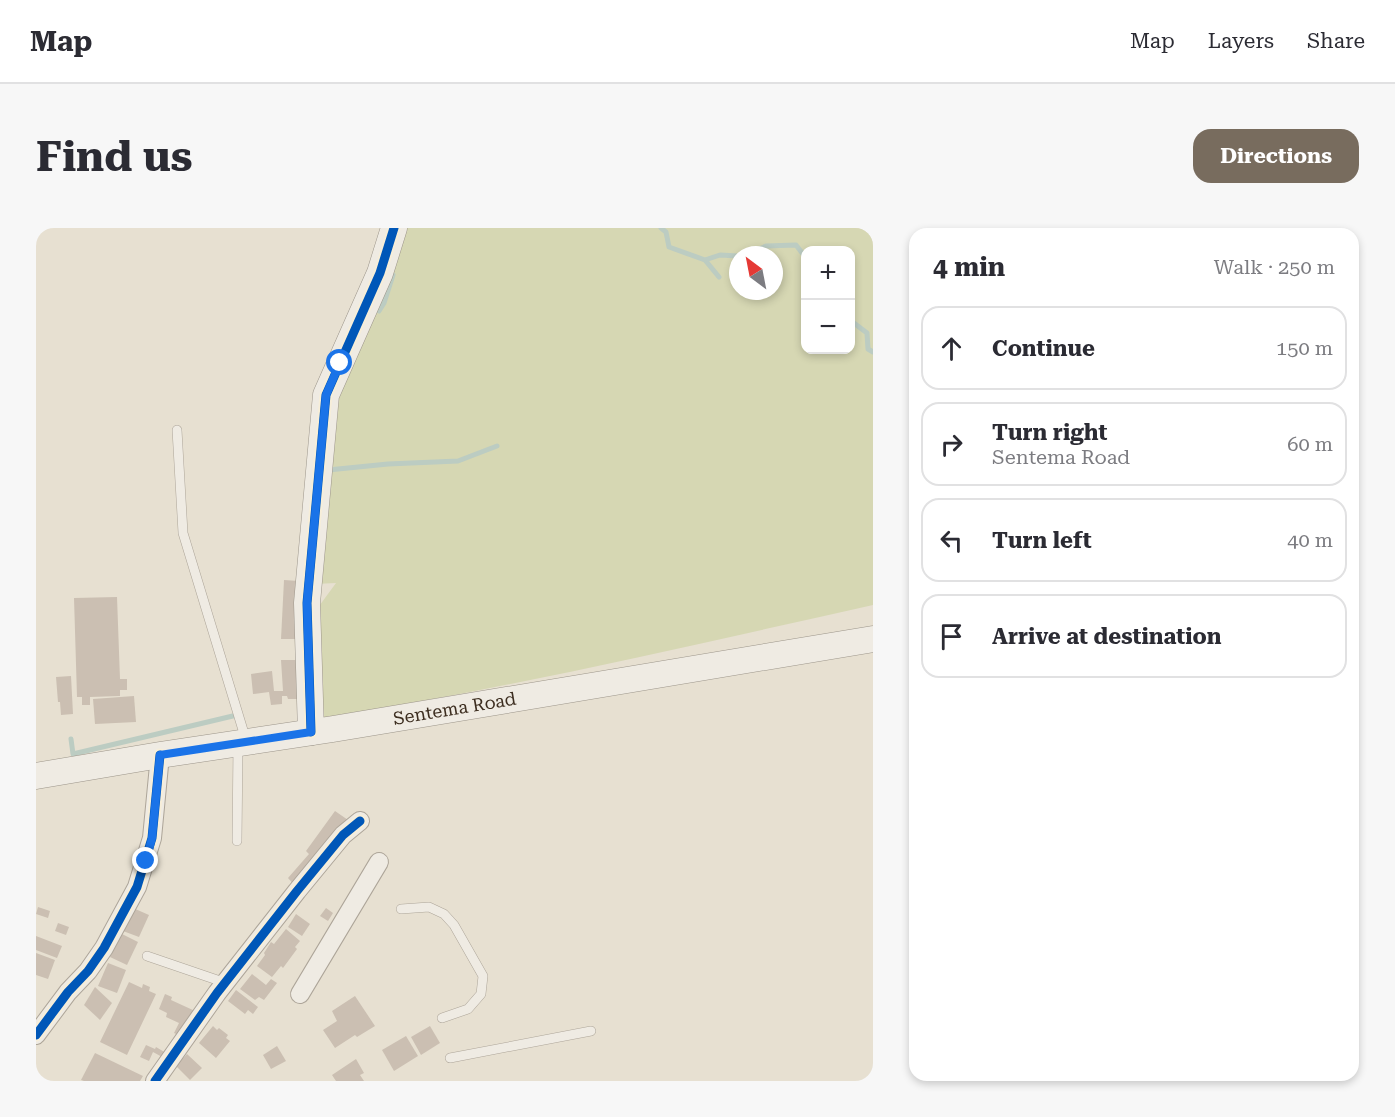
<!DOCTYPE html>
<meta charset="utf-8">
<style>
body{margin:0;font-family:"Roboto Serif",serif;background:#f7f7f7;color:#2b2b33}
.controls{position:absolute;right:18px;top:18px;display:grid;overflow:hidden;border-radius:12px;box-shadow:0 3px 9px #0003}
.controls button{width:54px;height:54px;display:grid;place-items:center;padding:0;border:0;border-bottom:2px solid #e1e1e2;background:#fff;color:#2b2b33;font:30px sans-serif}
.compass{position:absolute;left:693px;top:18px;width:54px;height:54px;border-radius:50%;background:#fff;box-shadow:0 3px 9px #0003;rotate:328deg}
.stop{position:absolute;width:18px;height:18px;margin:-14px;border:4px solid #1a73e8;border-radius:50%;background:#fff}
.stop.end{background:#1a73e8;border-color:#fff;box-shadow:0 2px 6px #0008}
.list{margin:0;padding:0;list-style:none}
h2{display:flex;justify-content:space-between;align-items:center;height:78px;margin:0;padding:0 24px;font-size:26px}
h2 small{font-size:20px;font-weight:400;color:#7c7c81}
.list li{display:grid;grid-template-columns:39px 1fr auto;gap:18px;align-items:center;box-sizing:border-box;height:84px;margin:0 12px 12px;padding:0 12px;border:2px solid #e1e1e2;border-radius:18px}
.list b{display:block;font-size:22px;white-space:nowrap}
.list p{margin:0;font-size:20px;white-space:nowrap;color:#7c7c81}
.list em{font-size:20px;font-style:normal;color:#7c7c81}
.icon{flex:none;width:33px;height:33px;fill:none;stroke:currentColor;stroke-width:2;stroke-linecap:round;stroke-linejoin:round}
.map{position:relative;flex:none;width:837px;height:853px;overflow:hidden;border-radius:18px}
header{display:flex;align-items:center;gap:36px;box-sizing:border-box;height:84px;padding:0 30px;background:#fff;border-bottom:2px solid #e1e1e2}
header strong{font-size:28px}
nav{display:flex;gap:33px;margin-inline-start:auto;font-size:21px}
.intro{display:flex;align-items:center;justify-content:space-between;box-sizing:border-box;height:144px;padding:0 36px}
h1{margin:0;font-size:42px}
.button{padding:15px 27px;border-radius:18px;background:#786c5e;color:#fff;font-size:21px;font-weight:700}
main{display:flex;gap:36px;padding:0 36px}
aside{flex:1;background:#fff;border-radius:18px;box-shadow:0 3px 9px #0003}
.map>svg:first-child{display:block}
.green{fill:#d6d7b3;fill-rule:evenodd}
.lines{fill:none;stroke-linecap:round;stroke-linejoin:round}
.stream{stroke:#bcccc2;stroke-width:5}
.building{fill:#cbbfb2}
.lane-casing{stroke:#ada599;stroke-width:10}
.street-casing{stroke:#ada599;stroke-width:20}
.secondary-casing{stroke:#9c958a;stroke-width:27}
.lane{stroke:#efebe3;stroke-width:9}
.street{stroke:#efebe3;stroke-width:18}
.secondary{stroke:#efebe3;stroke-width:26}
.cycleway-casing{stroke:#f7eed8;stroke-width:13}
.cycleway{stroke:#0057b8;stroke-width:9}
.route{stroke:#1a73e8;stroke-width:8}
.labels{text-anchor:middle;stroke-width:6;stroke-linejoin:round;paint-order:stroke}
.street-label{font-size:18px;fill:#3d2e20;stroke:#f7eed8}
</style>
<header>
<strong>Map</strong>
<nav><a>Map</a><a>Layers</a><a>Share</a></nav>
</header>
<div class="intro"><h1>Find us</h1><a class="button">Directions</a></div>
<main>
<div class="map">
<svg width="837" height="853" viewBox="0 0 837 853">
<rect width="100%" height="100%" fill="#e7e0d1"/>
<path class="green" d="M365 0H837V377C653 418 469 461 282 491L278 385 300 355 279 356 280 321 304 161ZM770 22H814V122H770ZM702 27H738V63H702Z"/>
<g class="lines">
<g class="stream">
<path d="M625 0 630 4 633 19 669 32 683 49"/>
<path d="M704 27 717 24 730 18 760 17 770 30"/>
<path d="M669 32 684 27 702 28"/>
<path d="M343 83 348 75 357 47"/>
<path d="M814 92 831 105 832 121 837 124"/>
<path d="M292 242 352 236 422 233 461 218"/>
<path d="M35 511 37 526 201 487"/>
</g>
</g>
<g class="building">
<path d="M248 352 263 353 259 411H245Z"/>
<path d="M81 369 84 451H91V462H84V468L54 469V477H46V469H41L38 370Z"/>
<path d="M245 432H260L261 461 265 471H252L251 468H246V476L235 477 233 464 217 466 215 446 236 443 238 463H247Z"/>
<path d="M35 448 37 486 25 487 24 474H22L20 449Z"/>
<path d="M98 468 100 494 59 496 57 471Z"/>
<path d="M299 583 312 592 260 659 252 650 273 626 270 623Z"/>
<path d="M2 679 14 683 12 690 0 686Z"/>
<path d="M97 680 113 687 103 709 87 703Z"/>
<path d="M290 680 297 685 292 693 284 688Z"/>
<path d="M260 686 274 696 266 708 252 699Z"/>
<path d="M22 695 33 699 30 707 19 703Z"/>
<path d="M250 701 264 713 259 719 261 721 247 740 245 738 236 749 221 738 229 727 228 725 235 714 238 716Z"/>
<path d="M86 706 102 714 91 737 74 729Z"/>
<path d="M0 708 26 718 21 730 0 722Z"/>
<path d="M0 725 19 732 12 751 0 747Z"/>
<path d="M72 735 90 742 81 765 62 758Z"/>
<path d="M216 746 230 757 235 751 241 755 228 772 223 769 219 772 204 761Z"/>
<path d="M93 754 106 760 107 756 114 759 113 763 120 766 91 827 64 814Z"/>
<path d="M59 759 76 775 64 792 48 777Z"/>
<path d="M200 762 222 779 217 786 212 782 209 786 192 773Z"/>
<path d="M129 766 136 769 135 772 159 783 135 814 140 806 138 805 143 795 130 789 131 785 123 781Z"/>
<path d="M319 768 339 798 321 809 319 807 299 820 287 802 301 793 296 783Z"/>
<path d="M177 798 181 802 183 800 192 807 190 810 194 813 180 830 163 815Z"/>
<path d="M394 798 404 815 385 827 375 809Z"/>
<path d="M370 808 382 828 358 843 346 822Z"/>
<path d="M110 817 119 821 120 819 130 825 128 830 117 824 113 833 104 829Z"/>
<path d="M241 818 250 833 235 841 227 827Z"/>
<path d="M59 825 107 848 104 853H48L45 852Z"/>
<path d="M151 826 166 840 154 852 140 838Z"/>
<path d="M320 831 328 845 324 847 328 853H300L296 847Z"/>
</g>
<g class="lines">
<g class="lane-casing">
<g id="lane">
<path d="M141 202 147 305 210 512"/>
<path d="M201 613 202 517"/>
<path d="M365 681 393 679 408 686 418 697 447 748 445 766 432 781 406 790"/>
<path d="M111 728 190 755"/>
<path d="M414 830 555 803"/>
</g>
</g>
<g class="street-casing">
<g id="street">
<path d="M264 766 343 634"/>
<path d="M0 807 32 764 52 743 68 720 101 659 116 610 124 527"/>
<path d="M119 853 181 765 261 663 307 607 324 593"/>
</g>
</g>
<g class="secondary-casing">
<g id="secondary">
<path d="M275 504 271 375 290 167 344 45 358 0"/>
<path id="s1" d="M0 548 124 527 297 501 837 411"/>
</g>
</g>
<use href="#lane" class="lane"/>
<use href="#street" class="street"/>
<use href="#secondary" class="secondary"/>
<g class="cycleway-casing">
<g id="cycleway">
<path d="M275 504 271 375 290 167 344 45 358 0"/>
<path d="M0 807 32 764 52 743 68 720 101 659 116 610 124 527"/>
<path d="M119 853 181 765 261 663 307 607 324 593"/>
</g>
</g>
<use href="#cycleway" class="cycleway"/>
</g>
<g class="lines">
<path class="route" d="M110 633 116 610 124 527 275 504 271 375 290 167 304 135"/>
</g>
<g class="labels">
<g class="street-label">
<text dy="6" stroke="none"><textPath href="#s1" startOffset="424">Sentema Road</textPath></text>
</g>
</g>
</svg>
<div class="controls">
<button>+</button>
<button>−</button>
</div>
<svg class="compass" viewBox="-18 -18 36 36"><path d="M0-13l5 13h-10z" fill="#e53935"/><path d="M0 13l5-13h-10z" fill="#7c7c81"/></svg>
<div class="stop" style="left:304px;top:135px"></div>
<div class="stop end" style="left:110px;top:633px"></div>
</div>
<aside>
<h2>4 min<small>Walk · 250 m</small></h2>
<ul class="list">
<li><svg class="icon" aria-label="ahead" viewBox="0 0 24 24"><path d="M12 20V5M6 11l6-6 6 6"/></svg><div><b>Continue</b></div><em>150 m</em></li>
<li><svg class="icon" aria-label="right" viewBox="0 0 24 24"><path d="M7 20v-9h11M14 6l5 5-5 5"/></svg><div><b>Turn right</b><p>Sentema Road</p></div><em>60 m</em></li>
<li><svg class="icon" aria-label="left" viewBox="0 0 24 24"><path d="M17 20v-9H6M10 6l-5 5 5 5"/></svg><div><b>Turn left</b></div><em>40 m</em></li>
<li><svg class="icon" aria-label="arrive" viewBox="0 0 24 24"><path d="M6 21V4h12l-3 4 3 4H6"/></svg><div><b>Arrive at destination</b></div></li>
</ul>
</aside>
</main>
